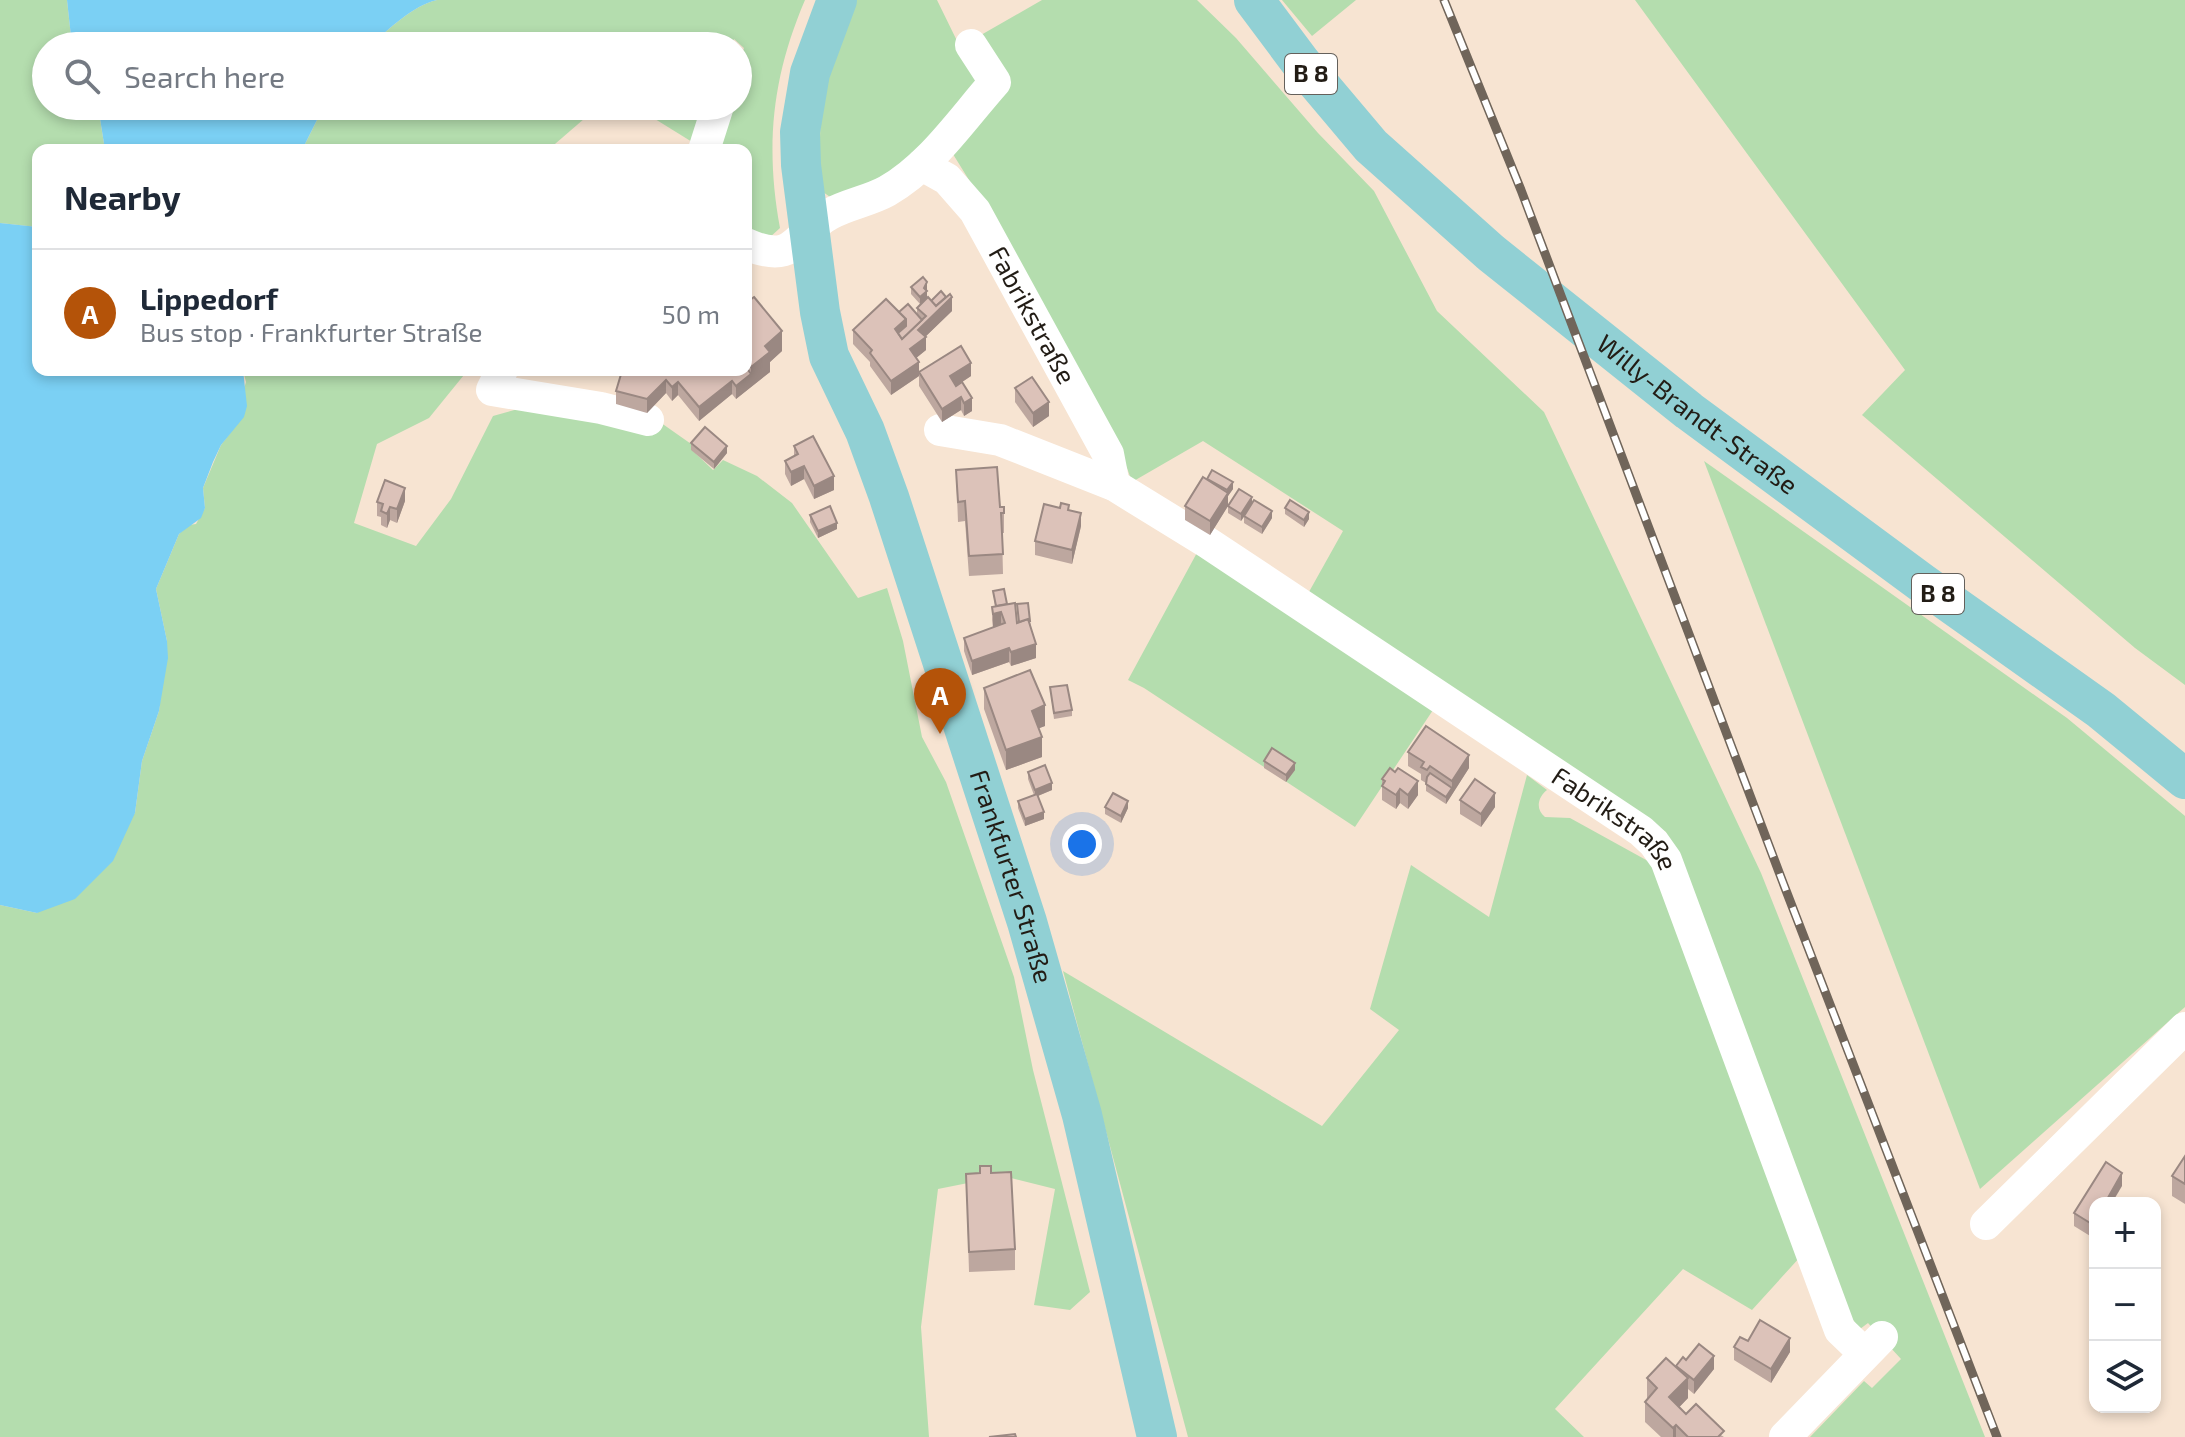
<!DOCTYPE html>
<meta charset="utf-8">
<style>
body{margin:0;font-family:"Exo 2",sans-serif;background:#f2f2f3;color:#1f2937}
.controls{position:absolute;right:24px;bottom:24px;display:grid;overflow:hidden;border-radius:16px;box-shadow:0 4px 12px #0003}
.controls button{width:72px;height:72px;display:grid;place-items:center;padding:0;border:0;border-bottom:2px solid #e0e1e3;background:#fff;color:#1f2937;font:40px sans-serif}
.you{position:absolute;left:1082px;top:844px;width:28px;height:28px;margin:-20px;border:6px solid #fff;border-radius:50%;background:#1a73e8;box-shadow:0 0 0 12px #1a73e833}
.badge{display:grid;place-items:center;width:52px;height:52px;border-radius:50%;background:#b45309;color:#fff;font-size:26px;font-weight:700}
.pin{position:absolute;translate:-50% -66px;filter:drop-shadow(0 2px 4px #0008)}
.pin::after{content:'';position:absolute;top:42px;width:28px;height:24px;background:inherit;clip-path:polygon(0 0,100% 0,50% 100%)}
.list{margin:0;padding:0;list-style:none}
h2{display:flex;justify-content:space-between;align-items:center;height:104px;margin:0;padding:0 32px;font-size:34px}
h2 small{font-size:26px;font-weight:400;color:#747a83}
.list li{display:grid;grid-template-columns:52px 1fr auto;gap:24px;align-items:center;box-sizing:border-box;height:128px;padding:0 32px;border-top:2px solid #e0e1e3}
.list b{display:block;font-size:30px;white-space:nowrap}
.list p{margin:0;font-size:26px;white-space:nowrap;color:#747a83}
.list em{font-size:26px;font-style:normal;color:#747a83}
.icon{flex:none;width:44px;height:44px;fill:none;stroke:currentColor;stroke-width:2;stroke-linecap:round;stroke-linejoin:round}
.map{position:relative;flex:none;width:2185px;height:1437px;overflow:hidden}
.search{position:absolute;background:#fff;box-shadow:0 4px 12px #0003;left:32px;top:32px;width:720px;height:88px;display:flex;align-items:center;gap:20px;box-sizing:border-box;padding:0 28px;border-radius:44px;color:#747a83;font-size:30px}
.panel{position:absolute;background:#fff;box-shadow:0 4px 12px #0003;left:32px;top:144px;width:720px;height:232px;border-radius:16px}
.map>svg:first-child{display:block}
.green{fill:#b4ddae}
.water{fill:#7bd0f4}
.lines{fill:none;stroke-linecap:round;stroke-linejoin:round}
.minor{stroke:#fff;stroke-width:32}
.major{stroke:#91d0d4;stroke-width:40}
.rail-casing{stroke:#70655a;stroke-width:9}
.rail{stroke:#fff;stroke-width:6;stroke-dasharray:18;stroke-linecap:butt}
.wall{fill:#bda79f}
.shaded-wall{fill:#9a8882}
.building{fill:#dcc2b9;stroke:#9a8882;stroke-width:2}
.labels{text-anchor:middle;stroke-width:6;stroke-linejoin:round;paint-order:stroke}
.shield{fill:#fff;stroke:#64605b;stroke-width:2}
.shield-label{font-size:24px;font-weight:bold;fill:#221c15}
.street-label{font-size:26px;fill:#221c15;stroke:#fff}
</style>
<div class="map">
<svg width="2185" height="1437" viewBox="0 0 2185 1437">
<rect width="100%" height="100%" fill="#f7e4d2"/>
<g class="green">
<path d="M0 0H67L72 46H46V106H98L105 150H38L37 227 0 223Z"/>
<path d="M437 0H805C772 77 765 146 780 228L768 239 746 231V150H714L727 106H738V69L744 48 734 39 731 46H370C389 29 412 6 437 0Z"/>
<path d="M854 0H937L960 47 1042 0H1197L1236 38 1318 133 1374 191 1437 311 1544 412 1761 873 1985 1437H1810L1864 1381 1872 1388 1901 1359 1868 1323 1860 1329 1836 1298 1666 832 1561 767 1305 599 1343 531 1203 441 1132 482 1127 468 977 193 948 146 892 175 833 199 823 192 819 179 821 96Z"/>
<path d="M1282 0H1356L1312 36Z"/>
<path d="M1635 0H2185V685L2135 648 1862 415 1905 370Z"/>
<path d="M324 106H599L548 150H302Z"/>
<path d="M634 106H710L697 145Z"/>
<path d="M243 370H468L429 418 377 444 354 523 416 546 451 499 493 416 543 402 647 413 694 446 691 449 713 470 723 460 757 476 792 503 858 598 887 588 903 641 922 737 946 782 1014 977 1033 1070 1090 1292 1070 1310 1034 1305 1055 1189 1003 1176 938 1189 921 1327 929 1437H0V905L37 913 135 813 142 761 159 711 167 641 156 589 179 534 189 525 196 524 205 508 203 488 221 445 231 432 246 382Z"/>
<path d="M1704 461 2067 718 2185 816V1007L1980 1189Z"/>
<path d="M1199 549 1433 710 1355 827 1144 688 1128 680Z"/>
<path d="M1527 775 1547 790C1538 797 1535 809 1545 817L1570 818 1657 866 1801 1256 1752 1310 1683 1269 1555 1409 1584 1437H1188L1063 971 1322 1126 1399 1030 1370 1009 1411 865 1489 917Z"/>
</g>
<g class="water">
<path d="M67 0H437C412 6 389 29 370 46H72Z"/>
<path d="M98 106H324L302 150H105Z"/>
<path d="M0 223 38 227V370H243L247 406 244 417 221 445 213 462 203 488 205 508 201 518 179 534 156 589 167 641 168 658 159 711 142 761 135 813 113 861 75 899 37 913 0 905Z"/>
</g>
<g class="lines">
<g class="minor">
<path d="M704 150 718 106"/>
<path id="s1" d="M922 165 947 179 975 211 1108 454 1114 485"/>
<path d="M746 244C798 267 795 232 830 214 848 204 869 201 887 191 931 166 962 119 995 82L971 45"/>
<path d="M502 370 492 390 601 408 648 420"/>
<path id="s2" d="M940 430 1000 440 1114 485 1208 543 1641 831 1654 843 1666 860 1840 1330 1865 1354"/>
<path d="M1986 1224 2185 1028"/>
<path d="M1785 1437 1882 1337"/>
</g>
<g class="major">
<path id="s3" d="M837 0 810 73 800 132 801 165 820 312 829 356 865 431 889 497 1027 922 1082 1115 1157 1437"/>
<path id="s4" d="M1254 0 1301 63 1371 146 1491 253 1689 411 1922 583 2101 710 2185 779"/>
</g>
<g class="rail-casing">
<path id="rail" d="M1444 0 1521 190 1782 880 1997 1437"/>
</g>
<use href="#rail" class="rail"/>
</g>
<g class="wall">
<path d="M911 287 927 289V298L952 311 925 337 926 350 916 358 919 372 971 376 962 382 972 411 964 416 961 410 942 422 919 386V376L891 395 870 366V362L853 344V330L899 312 917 314V308L920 304 911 294Z"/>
<path d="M746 303 782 351 770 362V372L736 399 732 394 699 421 678 395 672 401 666 393 647 413 616 404V391L631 372 746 370Z"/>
<path d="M1015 388 1049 416 1033 427 1015 402Z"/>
<path d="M691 443 727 453 714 469 691 450Z"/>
<path d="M794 446 834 490 814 499 804 479 791 486 785 474V461L794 456Z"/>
<path d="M956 470 1000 507H1004V533H1002L1003 574 969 576 965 521 958 522Z"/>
<path d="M1207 480 1233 489 1228 496V506L1252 502 1272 518 1262 534 1244 523V517L1241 521 1228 513V506L1210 535 1185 520V506Z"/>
<path d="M405 501 397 523 390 520 387 528 381 525V517L377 516V502Z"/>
<path d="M1285 508 1309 519 1304 527 1285 514Z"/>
<path d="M1069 510 1081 526 1072 564 1035 555V541Z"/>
<path d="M810 515 837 529 818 538 810 522Z"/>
<path d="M993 591 1007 604 1017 623H1018L1017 604 1030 621 1036 658 1011 666 1009 662 972 675 964 651V638L993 628 992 620V607L995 606Z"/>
<path d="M1050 687 1072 710V716L1054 719Z"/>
<path d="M984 688 1045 726 1039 728 1042 757 1006 770 984 709Z"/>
<path d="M1408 752 1469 768 1446 804 1426 791V783L1421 780V774L1408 766Z"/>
<path d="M1264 761 1295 770 1286 782 1264 768Z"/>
<path d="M1393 771 1418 795 1408 809 1400 803 1396 809 1382 800V779Z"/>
<path d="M1028 772 1052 790 1038 796 1044 819 1025 826 1018 808V801L1034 795 1028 779Z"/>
<path d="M1460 800 1495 807 1481 827 1460 814Z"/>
<path d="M1105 807 1128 808 1121 823 1105 814Z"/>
<path d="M2185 1156V1204L2172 1196V1176Z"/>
<path d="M991 1173 1015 1249V1270L969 1272 966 1174Z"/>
<path d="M2122 1186 2095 1203V1239L2074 1226V1213Z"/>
<path d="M1748 1341 1790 1352 1771 1383 1734 1360V1347Z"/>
<path d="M1686 1360 1714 1369 1694 1394 1688 1389V1398L1679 1407 1686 1414 1724 1437H1661L1645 1422V1402L1647 1399V1378L1676 1367Z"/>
</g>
<g class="shaded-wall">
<path d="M927 282V289L926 292 927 291V298L920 304V297Z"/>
<path d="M952 297V311L924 338 926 337V350L910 363V349L902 346Z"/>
<path d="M906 319V333L898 340 895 329Z"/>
<path d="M782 331V351L770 362V372L736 399V386L751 374V367L765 346Z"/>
<path d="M919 362V376L891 395V381Z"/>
<path d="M971 363V376L950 390V376Z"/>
<path d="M666 380V393L647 413V399Z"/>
<path d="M732 381V394L699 421V407Z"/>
<path d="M678 382V395L672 401V387Z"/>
<path d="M961 397V410L942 422V409Z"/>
<path d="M972 398V411L964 416V403Z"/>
<path d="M1049 402V416L1033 427V413Z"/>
<path d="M727 446V453L714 469V462Z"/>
<path d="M804 466V479L791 486V472Z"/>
<path d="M834 476V490L814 499V486Z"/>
<path d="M1233 482V489L1228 496V506L1210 535V521L1227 494V490Z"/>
<path d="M405 488V501L397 523V509Z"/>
<path d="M1252 497V504L1241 521V514Z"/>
<path d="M390 507V520L387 528V514Z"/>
<path d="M1272 511V518L1262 534V527Z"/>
<path d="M1309 512V519L1304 527V520Z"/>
<path d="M1081 513V526L1072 564V550Z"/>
<path d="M837 523V529L818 538V531Z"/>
<path d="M1001 612V626L993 628V614Z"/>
<path d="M1036 644V658L1011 666V652Z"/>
<path d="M1009 648V662L972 675V661Z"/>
<path d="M1045 705V726L1032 731V711Z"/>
<path d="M1042 737V757L1006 770V750Z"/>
<path d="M1469 755V768L1446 804V797L1452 788V781Z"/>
<path d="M1295 763V770L1286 782V775Z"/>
<path d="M1418 781V795L1408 809V795Z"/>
<path d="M1052 783V790L1035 797V790Z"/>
<path d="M1400 789V803L1396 809V795Z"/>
<path d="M1495 793V807L1481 827V814Z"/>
<path d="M1128 801V808L1121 823V816Z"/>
<path d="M1044 812V819L1025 826V819Z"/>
<path d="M2122 1173V1186L2112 1203H2105Z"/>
<path d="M1790 1338V1352L1771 1383V1369Z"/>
<path d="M1714 1356V1369L1694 1394V1380Z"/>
<path d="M1688 1378V1398L1669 1418V1397Z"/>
<path d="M1676 1425V1437H1673V1428Z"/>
</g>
<g class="building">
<path d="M923 277 927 282 924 288 927 291 920 297 911 287Z"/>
<path d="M941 291 946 297 936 306 931 301Z"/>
<path d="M950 294 952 297 918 330 926 337 910 349 919 362 891 381 870 353 872 350 853 330 886 299 906 319 895 329 902 339 926 316 917 308 928 297 936 306Z"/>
<path d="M754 297 782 331 765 346 770 352 751 367 746 361V303Z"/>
<path d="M908 304 922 320 902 339 898 333 906 326V319L899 312Z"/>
<path d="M961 346 971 363 950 376 956 386 962 382 972 398 964 403 961 397 942 409 919 372Z"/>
<path d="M746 367 751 374 736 386 732 381 699 407 678 382 672 387 666 380 647 399 616 391 622 371 702 370 703 372 705 370H746Z"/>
<path d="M1032 377 1049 402 1033 413 1015 388Z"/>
<path d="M705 427 727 446 714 462 691 443Z"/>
<path d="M813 436 834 476 814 486 804 466 791 472 785 461 798 454 794 446Z"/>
<path d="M997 467 1000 507H1004V513H1001L1003 554 969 556 965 501 958 502 956 470Z"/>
<path d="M1212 470 1233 482 1227 490 1207 479Z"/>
<path d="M1203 477 1228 493 1210 521 1185 506Z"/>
<path d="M385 480 405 488 397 509 390 507 387 514 381 511 383 504 377 502Z"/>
<path d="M1239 489 1252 497 1241 514 1228 506Z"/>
<path d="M1254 500 1272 511 1262 527 1244 516Z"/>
<path d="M1290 500 1309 512 1304 520 1285 508Z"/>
<path d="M1061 503 1069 505 1068 510 1081 513 1072 550 1035 541 1044 504 1060 508Z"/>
<path d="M830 506 837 523 818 531 810 515Z"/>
<path d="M1004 589 1007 604 996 606 993 591Z"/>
<path d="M1015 603 1017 623 1028 619 1036 644 1011 652 1009 648 972 661 964 638 1005 623 1001 612 993 614 992 607Z"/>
<path d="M1028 603 1030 621H1029L1028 619 1019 622 1017 604Z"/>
<path d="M1030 670 1045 705 1032 711 1042 737 1006 750 984 688Z"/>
<path d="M1067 685 1072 710 1054 713 1050 687Z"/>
<path d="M1426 726 1469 755 1452 781 1430 766 1427 770 1421 767 1424 762 1408 752Z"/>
<path d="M1272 748 1295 763 1286 775 1264 761Z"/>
<path d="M1045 765 1052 783 1035 790 1028 772Z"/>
<path d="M1390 768 1395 772 1398 768 1418 781 1408 795 1400 789 1396 795 1382 786 1385 781 1382 779Z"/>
<path d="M1430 773 1452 788 1446 797 1426 784 1427 777Z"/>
<path d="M1475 779 1495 793 1481 814 1460 800Z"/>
<path d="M1113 793 1128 801 1121 816 1105 807Z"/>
<path d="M1037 794 1044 812 1025 819 1018 801Z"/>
<path d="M2185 1156V1184L2172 1176Z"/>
<path d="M2106 1162 2122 1173 2105 1203H2095V1226L2074 1213Z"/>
<path d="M980 1166H991V1173L1011 1172 1015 1249 969 1252 966 1174 980 1173Z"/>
<path d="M1760 1320 1790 1338 1771 1369 1734 1347 1740 1337 1748 1341Z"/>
<path d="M1699 1344 1714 1356 1694 1380 1676 1366 1683 1357 1686 1360Z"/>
<path d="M1666 1358 1688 1378 1669 1397 1686 1414 1696 1404 1724 1431 1718 1437H1688L1676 1425 1673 1428 1645 1402 1657 1388 1647 1378Z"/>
<path d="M1015 1434 1016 1437H989Z"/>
</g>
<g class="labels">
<g class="shield">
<rect x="1285" y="54" width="52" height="40" rx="6"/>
<rect x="1912" y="574" width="52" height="40" rx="6"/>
</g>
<g class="shield-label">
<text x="1311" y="82">B 8</text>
<text x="1938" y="602">B 8</text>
</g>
<g class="street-label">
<text dy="9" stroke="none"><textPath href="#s1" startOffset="190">Fabrikstraße</textPath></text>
<text dy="9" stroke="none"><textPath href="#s4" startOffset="610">Willy-Brandt-Straße</textPath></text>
<text dy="9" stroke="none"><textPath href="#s2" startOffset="786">Fabrikstraße</textPath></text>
<text dy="9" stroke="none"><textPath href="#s3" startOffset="916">Frankfurter Straße</textPath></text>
</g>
</g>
</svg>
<div class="controls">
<button>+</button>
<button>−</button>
<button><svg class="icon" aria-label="layers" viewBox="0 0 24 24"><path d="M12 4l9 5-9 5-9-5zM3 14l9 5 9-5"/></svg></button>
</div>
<div class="you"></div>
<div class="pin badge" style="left:940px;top:734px">A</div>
<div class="search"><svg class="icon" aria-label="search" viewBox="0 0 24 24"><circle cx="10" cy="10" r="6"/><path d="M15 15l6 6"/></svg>Search here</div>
<section class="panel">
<h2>Nearby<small></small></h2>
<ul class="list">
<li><span class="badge">A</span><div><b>Lippedorf</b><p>Bus stop · Frankfurter Straße</p></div><em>50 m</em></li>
</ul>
</section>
</div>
